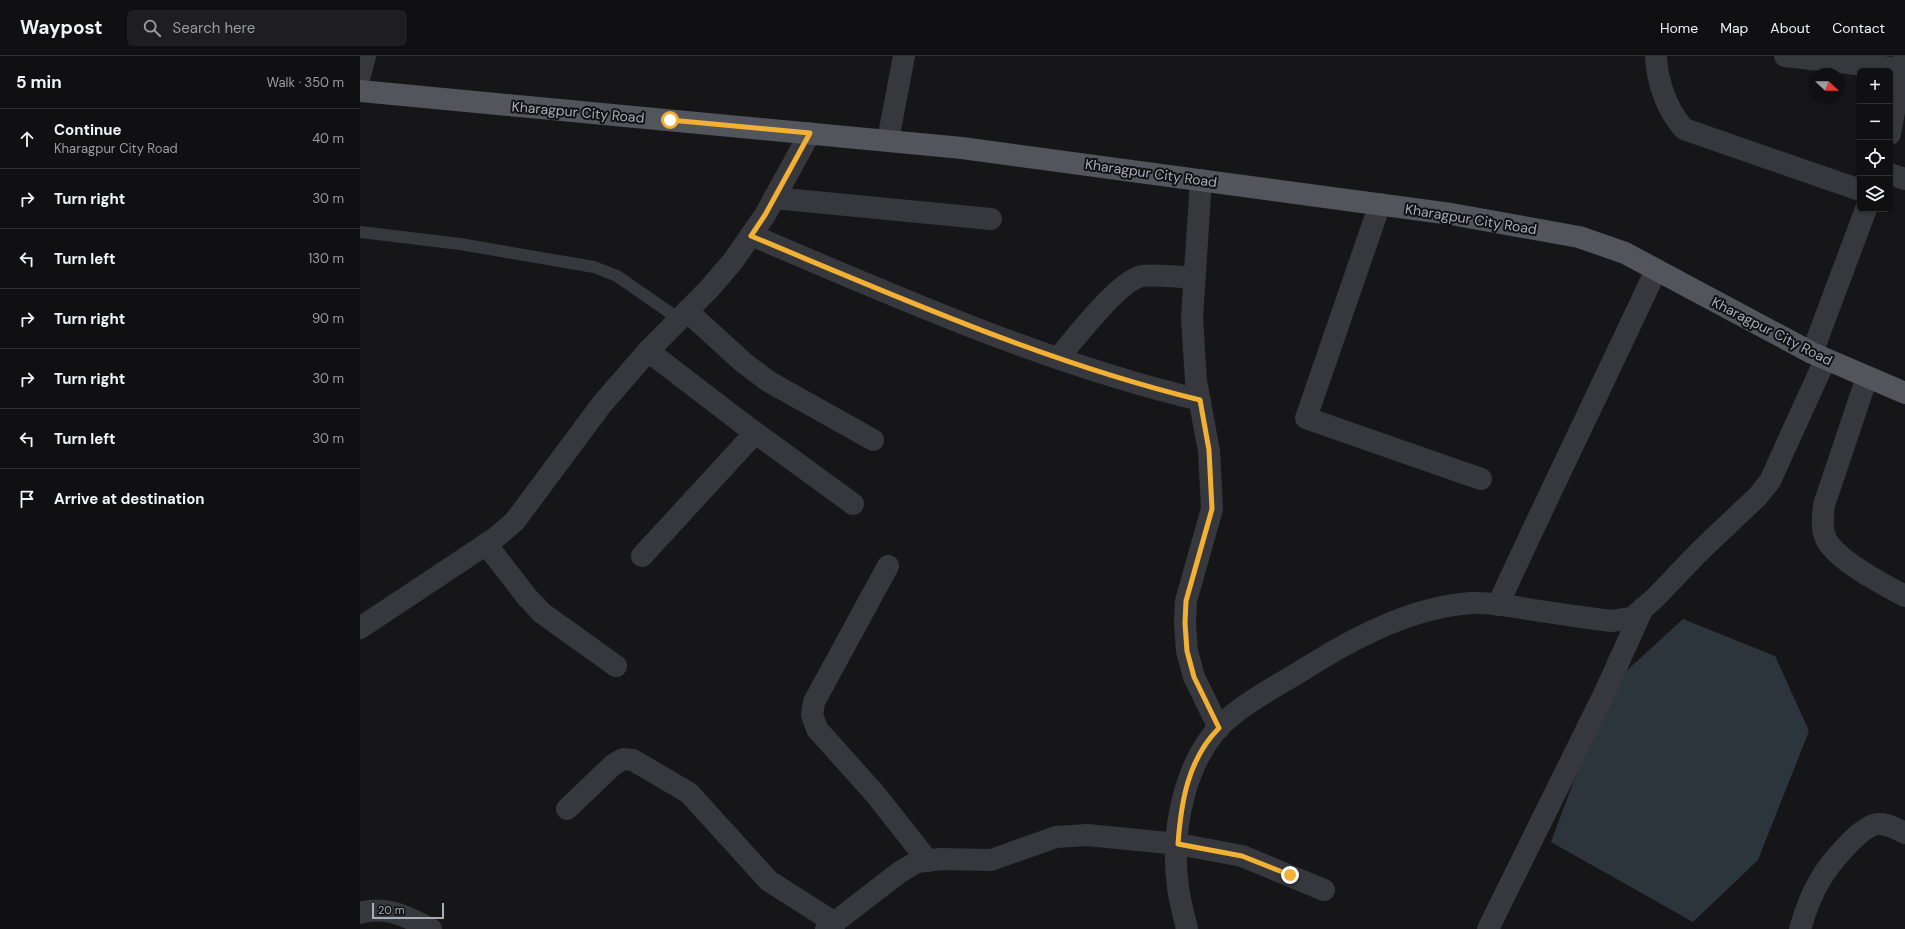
<!DOCTYPE html>
<meta charset="utf-8">
<style>
body{margin:0;font-family:"DM Sans",sans-serif;background:#1e1e20;color:#f1f3f6}
.controls{position:absolute;right:12px;top:12px;display:grid;overflow:hidden;border-radius:6px;box-shadow:0 1px 3px #0004}
.controls button{width:36px;height:36px;display:grid;place-items:center;padding:0;border:0;border-bottom:1px solid #303032;background:#101012;color:#f1f3f6;font:20px sans-serif}
.compass{position:absolute;left:1449px;top:12px;width:36px;height:36px;border-radius:50%;background:#101012;box-shadow:0 1px 3px #0004;rotate:112deg}
.scale{position:absolute;left:12px;bottom:10px;width:72px;box-sizing:border-box;padding-left:4px;border:2px solid #a8adb8;border-top:0;font-size:11px;line-height:14px;white-space:nowrap;color:#a8adb8;-webkit-text-stroke:3px #111113;paint-order:stroke}
.stop{position:absolute;width:12px;height:12px;margin:-9px;border:3px solid #f2b134;border-radius:50%;background:#fff}
.stop.end{background:#f2b134;border-color:#fff;box-shadow:0 1px 4px #0008}
.list{margin:0;padding:0;list-style:none}
h2{display:flex;justify-content:space-between;align-items:center;height:52px;margin:0;padding:0 16px;font-size:17px}
h2 small{font-size:13px;font-weight:400;color:#9c9d9f}
.list li{display:grid;grid-template-columns:26px 1fr auto;gap:12px;align-items:center;box-sizing:border-box;height:60px;padding:0 16px;border-top:1px solid #303032}
.list b{display:block;font-size:15px;white-space:nowrap}
.list p{margin:0;font-size:13px;white-space:nowrap;color:#9c9d9f}
.list em{font-size:13px;font-style:normal;color:#9c9d9f}
.icon{flex:none;width:22px;height:22px;fill:none;stroke:currentColor;stroke-width:2;stroke-linecap:round;stroke-linejoin:round}
.map{position:relative;flex:none;width:1545px;height:873px;overflow:hidden}
header{display:flex;align-items:center;gap:24px;box-sizing:border-box;height:56px;padding:0 20px;background:#101012;border-bottom:1px solid #303032}
header strong{font-size:19px}
nav{display:flex;gap:22px;margin-inline-start:auto;font-size:14px}
.search{width:280px;height:36px;background:#1e1e20;display:flex;align-items:center;gap:10px;box-sizing:border-box;padding:0 14px;border-radius:6px;color:#9c9d9f;font-size:15px}
main{display:flex}
aside{flex:1;background:#101012}
.map>svg:first-child{display:block}
.water{fill:#2c353c}
.lines{fill:none;stroke-linecap:round;stroke-linejoin:round}
.lane{stroke:#37383d;stroke-width:12}
.street{stroke:#37383d;stroke-width:22}
.primary{stroke:#53555c;stroke-width:22}
.route{stroke:#f2b134;stroke-width:5}
.labels{text-anchor:middle;stroke-width:4;stroke-linejoin:round;paint-order:stroke}
.street-label{font-size:14px;fill:#a8adb8;stroke:#111113}
</style>
<header>
<strong>Waypost</strong>
<div class="search"><svg class="icon" aria-label="search" viewBox="0 0 24 24"><circle cx="10" cy="10" r="6"/><path d="M15 15l6 6"/></svg>Search here</div>
<nav><a>Home</a><a>Map</a><a>About</a><a>Contact</a></nav>
</header>
<main>
<aside>
<h2>5 min<small>Walk · 350 m</small></h2>
<ul class="list">
<li><svg class="icon" aria-label="ahead" viewBox="0 0 24 24"><path d="M12 20V5M6 11l6-6 6 6"/></svg><div><b>Continue</b><p>Kharagpur City Road</p></div><em>40 m</em></li>
<li><svg class="icon" aria-label="right" viewBox="0 0 24 24"><path d="M7 20v-9h11M14 6l5 5-5 5"/></svg><div><b>Turn right</b></div><em>30 m</em></li>
<li><svg class="icon" aria-label="left" viewBox="0 0 24 24"><path d="M17 20v-9H6M10 6l-5 5 5 5"/></svg><div><b>Turn left</b></div><em>130 m</em></li>
<li><svg class="icon" aria-label="right" viewBox="0 0 24 24"><path d="M7 20v-9h11M14 6l5 5-5 5"/></svg><div><b>Turn right</b></div><em>90 m</em></li>
<li><svg class="icon" aria-label="right" viewBox="0 0 24 24"><path d="M7 20v-9h11M14 6l5 5-5 5"/></svg><div><b>Turn right</b></div><em>30 m</em></li>
<li><svg class="icon" aria-label="left" viewBox="0 0 24 24"><path d="M17 20v-9H6M10 6l-5 5 5 5"/></svg><div><b>Turn left</b></div><em>30 m</em></li>
<li><svg class="icon" aria-label="arrive" viewBox="0 0 24 24"><path d="M6 21V4h12l-3 4 3 4H6"/></svg><div><b>Arrive at destination</b></div></li>
</ul>
</aside>
<div class="map">
<svg width="1545" height="873" viewBox="0 0 1545 873">
<rect width="100%" height="100%" fill="#161618"/>
<path class="water" d="M1323 563 1415 600 1449 675 1398 804 1333 866 1191 786 1222 703 1263 618Z"/>
<g class="lines">
<path class="lane" d="M0 176 100 188 234 211 257 220 319 263"/>
<g class="street">
<path d="M1296 0C1297 26 1307 54 1324 73L1500 134"/>
<path d="M1425 0 1541 13"/>
<path d="M0 19 5 0"/>
<path d="M1530 78 1544 0"/>
<path d="M528 84 544 0"/>
<path d="M1530 118 1545 123"/>
<path d="M841 124 832 262 836 325 849 395 852 453 826 545 825 567 827 595 834 621 859 672"/>
<path d="M414 142 631 163"/>
<path d="M1020 148 946 362 1121 423"/>
<path d="M391 179C537 241 684 307 840 344"/>
<path d="M327 255 384 307 408 325 513 384"/>
<path d="M288 295 382 367 493 448"/>
<path d="M1452 297 1506 153"/>
<path d="M698 302C715 283 758 225 782 220 795 218 821 221 834 222"/>
<path d="M1507 321 1464 449C1463 461 1461 472 1466 483 1476 504 1524 529 1545 540"/>
<path d="M126 488 167 541 182 557 256 610"/>
<path d="M282 500 395 377"/>
<path d="M528 510 454 646 452 659 457 673 516 739 568 805"/>
<path d="M1138 549C1189 437 1244 326 1296 214"/>
<path d="M0 572 134 483 155 465 242 348 288 295 349 233 373 205 405 159 450 77"/>
<path d="M207 753 253 709 263 703 273 704 329 737 409 825 475 867"/>
<path d="M0 857C26 849 48 861 71 873"/>
<path d="M466 873 540 816 557 806 581 803 631 804 696 781 727 779 818 788 882 800 964 834"/>
<path d="M827 873C824 860 820 846 818 832 810 773 825 694 875 657 899 638 928 624 954 607 1001 578 1055 551 1111 547 1128 546 1146 550 1162 552 1192 557 1221 561 1251 565L1272 562 1295 542 1340 495 1398 440 1410 425 1465 304"/>
<path d="M1128 873 1245 636 1283 552"/>
<path d="M1440 873C1445 856 1451 839 1460 824 1468 810 1502 767 1519 768 1528 768 1537 773 1545 777"/>
</g>
<path class="primary" d="M0 35 602 92 1091 158 1219 181 1265 197 1452 297 1545 337"/>
</g>
<g class="lines">
<path class="route" d="M310 64 450 77 405 159 391 180C538 241 684 306 840 344L849 394 852 453 826 545 825 567 827 595 834 621 859 672C828 703 821 746 818 788L882 800 930 819"/>
</g>
<g class="labels">
<g class="street-label">
<text transform="translate(218 56) rotate(5)" y="5">Kharagpur City Road</text>
<text transform="translate(791 117) rotate(8)" y="5">Kharagpur City Road</text>
<text transform="translate(1111 163) rotate(9)" y="5">Kharagpur City Road</text>
<text transform="translate(1412 275) rotate(27)" y="5">Kharagpur City Road</text>
</g>
</g>
</svg>
<div class="controls">
<button>+</button>
<button>−</button>
<button><svg class="icon" aria-label="locate" viewBox="0 0 24 24"><circle cx="12" cy="12" r="6"/><path d="M12 2v4M12 18v4M2 12h4M18 12h4"/></svg></button>
<button><svg class="icon" aria-label="layers" viewBox="0 0 24 24"><path d="M12 4l9 5-9 5-9-5zM3 14l9 5 9-5"/></svg></button>
</div>
<svg class="compass" viewBox="-18 -18 36 36"><path d="M0-13l5 13h-10z" fill="#e53935"/><path d="M0 13l5-13h-10z" fill="#9c9d9f"/></svg>
<div class="scale">20 m</div>
<div class="stop" style="left:310px;top:64px"></div>
<div class="stop end" style="left:930px;top:819px"></div>
</div>
</main>
